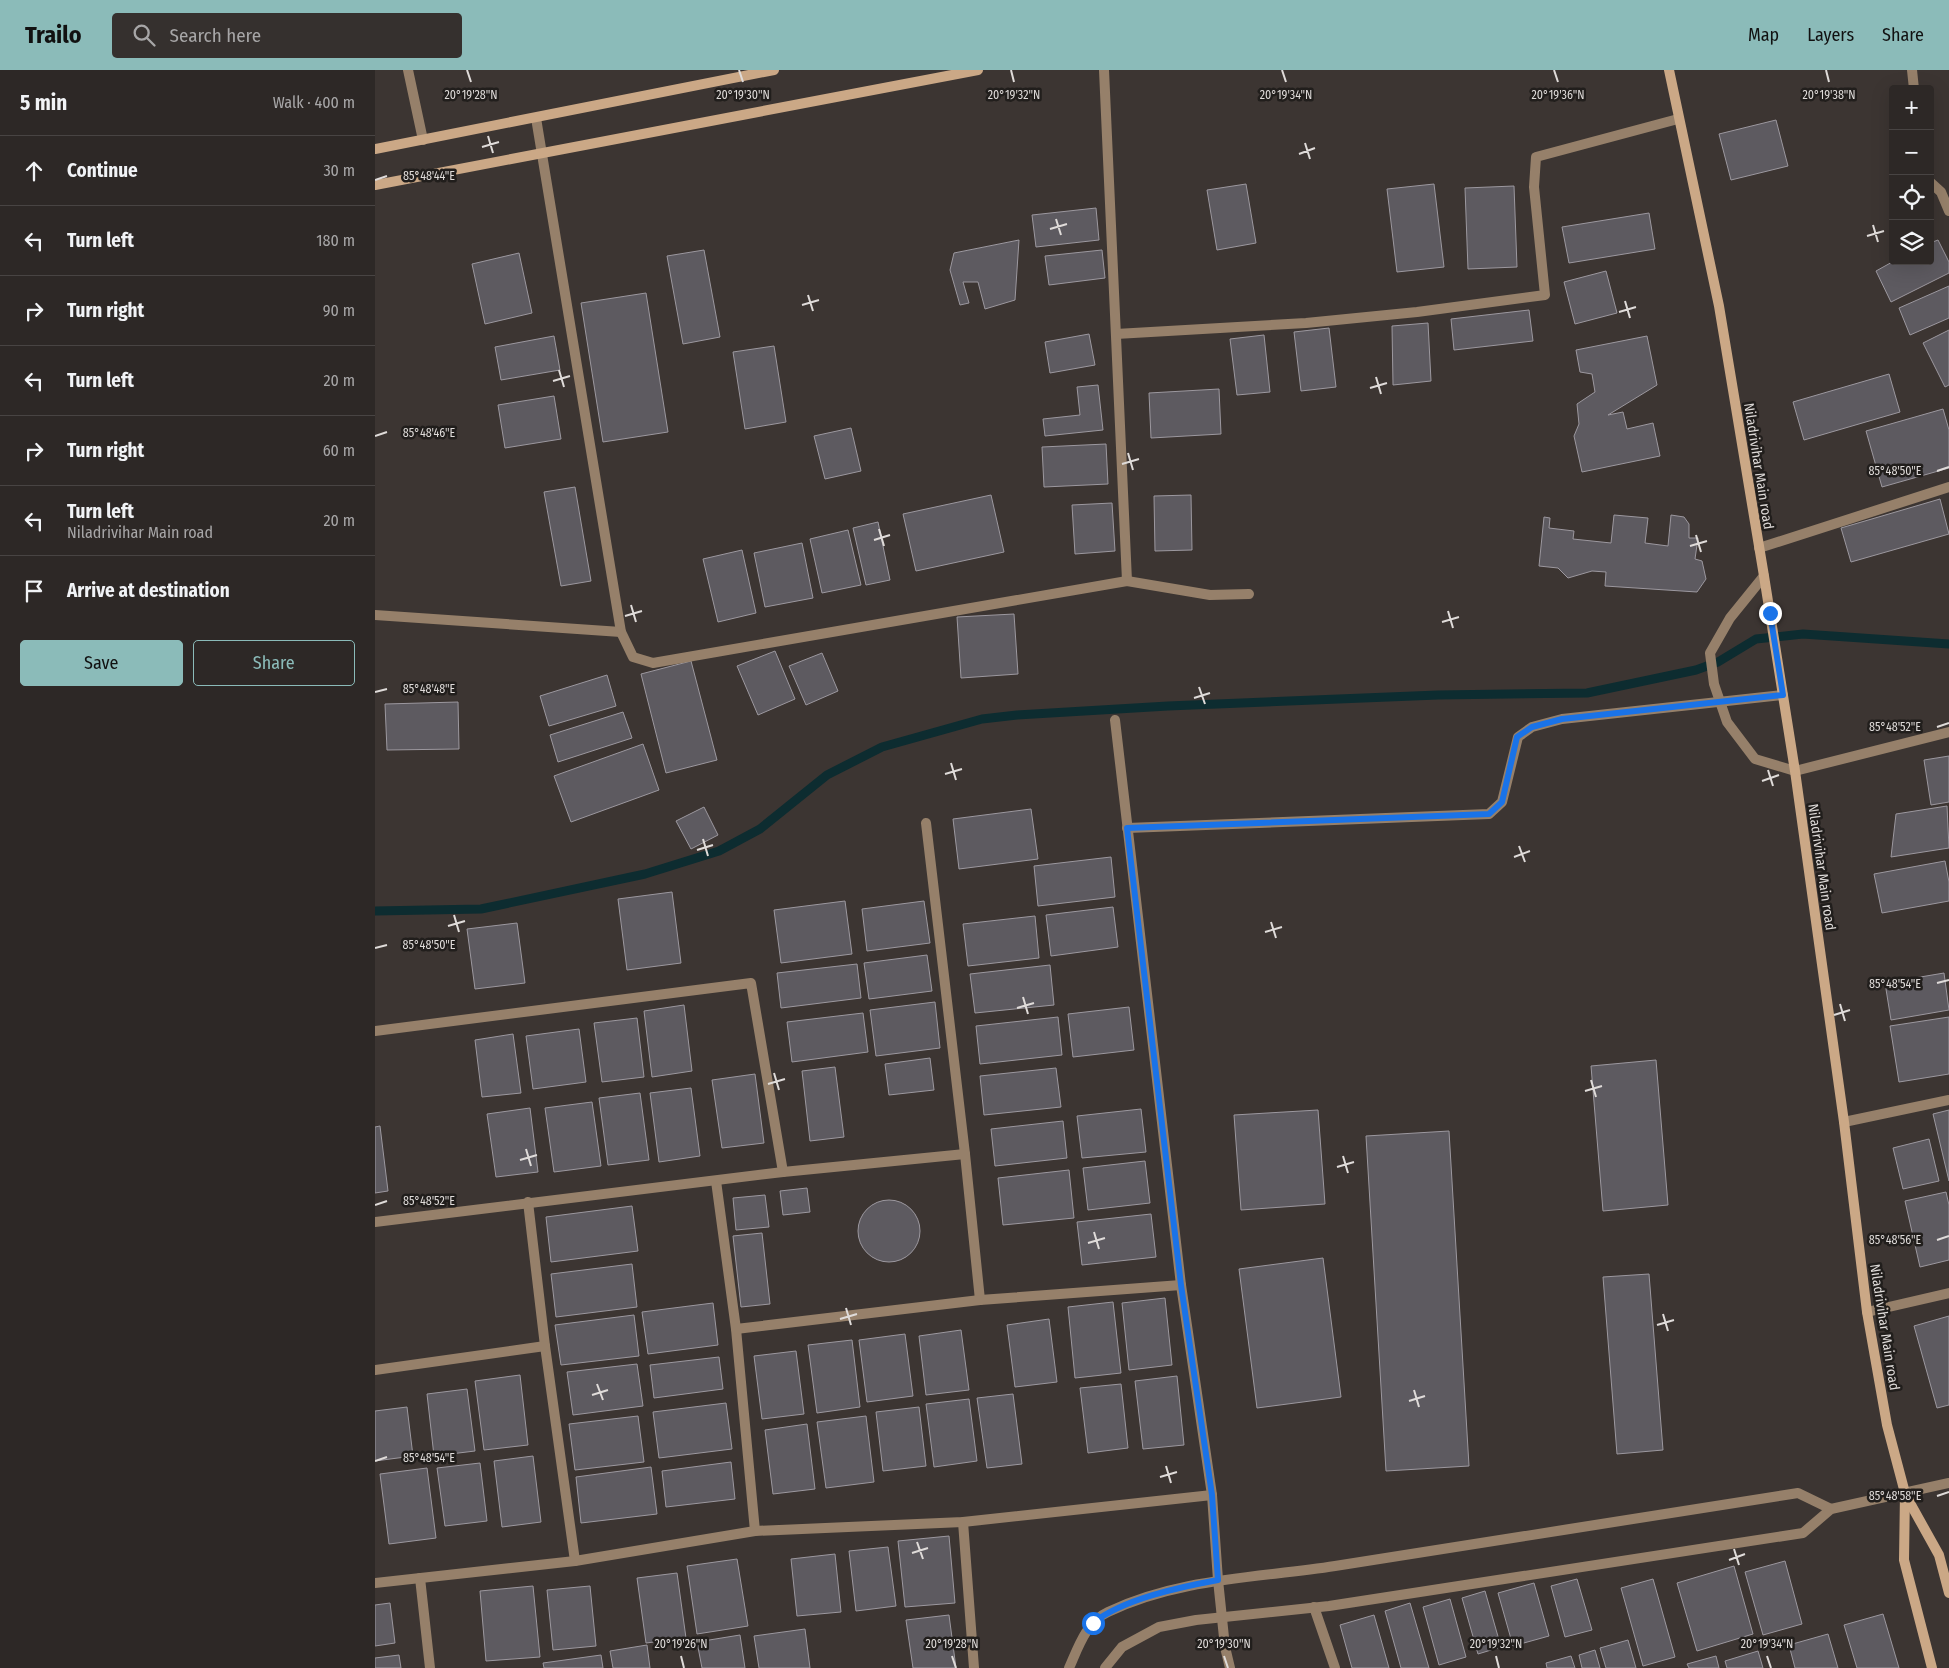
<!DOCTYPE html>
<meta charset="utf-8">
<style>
body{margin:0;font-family:"Fira Sans Condensed",sans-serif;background:#35302e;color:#f1f3f6}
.controls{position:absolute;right:15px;top:15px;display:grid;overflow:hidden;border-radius:5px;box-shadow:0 5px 20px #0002}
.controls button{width:45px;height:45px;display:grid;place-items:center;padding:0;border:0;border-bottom:1px solid #484443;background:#2d2826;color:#f1f3f6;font:25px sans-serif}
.stop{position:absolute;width:15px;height:15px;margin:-11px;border:4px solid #1a73e8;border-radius:50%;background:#fff}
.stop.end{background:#1a73e8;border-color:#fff;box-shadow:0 1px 5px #0008}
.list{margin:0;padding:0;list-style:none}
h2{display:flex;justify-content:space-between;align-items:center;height:65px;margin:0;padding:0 20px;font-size:21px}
h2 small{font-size:16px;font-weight:400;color:#a7a6a7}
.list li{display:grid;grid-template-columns:32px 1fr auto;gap:15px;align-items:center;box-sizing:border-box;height:70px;padding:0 20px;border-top:1px solid #484443}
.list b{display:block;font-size:19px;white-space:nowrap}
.list p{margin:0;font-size:16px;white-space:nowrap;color:#a7a6a7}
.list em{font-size:16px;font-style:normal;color:#a7a6a7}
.actions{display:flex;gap:10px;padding:15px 20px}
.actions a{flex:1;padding:11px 0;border:1px solid #8bbbb9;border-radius:5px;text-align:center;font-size:18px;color:#8bbbb9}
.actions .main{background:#8bbbb9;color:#111}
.icon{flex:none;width:28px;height:28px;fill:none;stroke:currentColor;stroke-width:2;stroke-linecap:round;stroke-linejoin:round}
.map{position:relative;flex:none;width:1574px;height:1598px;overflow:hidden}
header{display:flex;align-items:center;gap:30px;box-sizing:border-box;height:70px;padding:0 25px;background:#8bbbb9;color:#111}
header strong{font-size:24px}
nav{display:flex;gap:28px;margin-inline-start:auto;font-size:18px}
.search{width:350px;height:45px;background:#35302e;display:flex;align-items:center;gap:12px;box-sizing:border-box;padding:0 18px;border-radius:5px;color:#a7a6a7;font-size:19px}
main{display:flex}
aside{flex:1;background:#2d2826}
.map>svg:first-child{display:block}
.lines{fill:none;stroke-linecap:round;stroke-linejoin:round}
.stream{stroke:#0d2c30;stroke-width:9}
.building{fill:#5d5a60;stroke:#9c989f}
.street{stroke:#96806a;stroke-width:10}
.secondary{stroke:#cba886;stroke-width:10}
.route{stroke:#1a73e8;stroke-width:6}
.ticks{fill:none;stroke:#dfdbd9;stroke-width:2}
.labels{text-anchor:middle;stroke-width:5;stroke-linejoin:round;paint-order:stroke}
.street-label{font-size:14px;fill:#dfdbd9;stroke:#211e1c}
.ticks-label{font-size:12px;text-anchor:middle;fill:#dfdbd9;stroke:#211e1c;stroke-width:5;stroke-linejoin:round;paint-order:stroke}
</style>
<header>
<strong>Trailo</strong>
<div class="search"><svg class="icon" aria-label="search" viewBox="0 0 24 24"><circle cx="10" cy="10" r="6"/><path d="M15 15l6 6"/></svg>Search here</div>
<nav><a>Map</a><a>Layers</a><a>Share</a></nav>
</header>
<main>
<aside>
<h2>5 min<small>Walk · 400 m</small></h2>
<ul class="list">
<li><svg class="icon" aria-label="ahead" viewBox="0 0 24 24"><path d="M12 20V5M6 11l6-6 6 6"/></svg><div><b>Continue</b></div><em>30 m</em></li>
<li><svg class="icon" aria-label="left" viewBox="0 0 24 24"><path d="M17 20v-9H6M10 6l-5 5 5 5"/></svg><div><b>Turn left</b></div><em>180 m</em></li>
<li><svg class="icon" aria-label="right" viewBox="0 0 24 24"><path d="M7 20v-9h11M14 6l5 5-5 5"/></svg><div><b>Turn right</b></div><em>90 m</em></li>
<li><svg class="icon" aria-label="left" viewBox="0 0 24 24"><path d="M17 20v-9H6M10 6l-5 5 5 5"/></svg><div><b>Turn left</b></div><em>20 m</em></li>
<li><svg class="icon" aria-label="right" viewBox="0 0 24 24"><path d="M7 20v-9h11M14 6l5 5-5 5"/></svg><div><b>Turn right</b></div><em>60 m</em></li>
<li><svg class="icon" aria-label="left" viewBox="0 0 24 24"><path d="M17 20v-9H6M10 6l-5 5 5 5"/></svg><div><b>Turn left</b><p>Niladrivihar Main road</p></div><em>20 m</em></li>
<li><svg class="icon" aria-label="arrive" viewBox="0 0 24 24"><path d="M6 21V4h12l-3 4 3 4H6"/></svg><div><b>Arrive at destination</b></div></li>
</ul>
<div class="actions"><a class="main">Save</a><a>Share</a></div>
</aside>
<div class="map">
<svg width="1574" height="1598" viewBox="0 0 1574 1598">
<rect width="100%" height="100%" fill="#3c3532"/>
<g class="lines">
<path class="stream" d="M0 841 106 839 270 804 344 781 385 759 452 705 507 677 607 649 642 645 793 636 1063 625 1212 623 1321 600 1343 592 1381 569 1428 564 1574 574"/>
</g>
<g class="building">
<path d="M1401 50 1413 96 1356 110 1344 64Z"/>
<path d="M871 114 881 173 842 180 832 120Z"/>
<path d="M1059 114 1069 197 1022 202 1012 119Z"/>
<path d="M1139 116 1142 197 1093 199 1090 118Z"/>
<path d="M721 138 724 170 661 177 657 145Z"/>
<path d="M1274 143 1280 179 1194 193 1187 157Z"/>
<path d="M644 170 640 230 610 239 603 212H588L594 233 585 235 575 200 579 183Z"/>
<path d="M1563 170 1574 192V203L1516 232 1501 201 1519 191H1555V173Z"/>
<path d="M329 180 345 267 308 274 292 186Z"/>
<path d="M727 180 730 208 674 215 670 186Z"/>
<path d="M144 183 157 243 110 254 97 194Z"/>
<path d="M1231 201 1242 243 1200 254 1189 212Z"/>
<path d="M1574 216V248L1535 265 1524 238Z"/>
<path d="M271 223 293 362 228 372 206 233Z"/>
<path d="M1154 240 1158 271 1079 280 1076 249Z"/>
<path d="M1053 253 1056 311 1018 315 1017 256Z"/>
<path d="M954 258 961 317 926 321 919 262Z"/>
<path d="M1574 260V315L1570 317 1548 273Z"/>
<path d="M714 264 720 295 675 303 670 272Z"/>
<path d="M889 265 895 322 862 325 855 269Z"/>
<path d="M179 266 185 300 126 310 120 277Z"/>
<path d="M1272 266 1282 315 1233 345 1248 342 1252 359 1278 353 1285 386 1207 402 1199 366 1204 354 1202 334 1220 322 1217 304 1205 302 1201 280Z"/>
<path d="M399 276 411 352 370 359 358 282Z"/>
<path d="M1514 304 1525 342 1429 370 1418 332Z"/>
<path d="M723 315 728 360 670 366 668 349 705 345 702 317Z"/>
<path d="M844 319 846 364 776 368 774 323Z"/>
<path d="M179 326 186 369 130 378 123 335Z"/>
<path d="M1568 339 1574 360V398L1507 417 1491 361Z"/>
<path d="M476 358 486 401 450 409 439 366Z"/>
<path d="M731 374 733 414 669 417 667 377Z"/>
<path d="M200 417 216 511 186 516 169 422Z"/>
<path d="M616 425 629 482 541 501 528 444Z"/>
<path d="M816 425 817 480 780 481 779 426Z"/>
<path d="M1565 429 1574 464 1476 492 1466 458Z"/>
<path d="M737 433 740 481 700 484 697 435Z"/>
<path d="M1239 445 1273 448 1270 473 1293 476 1296 445 1309 447 1314 454V468H1323L1320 489 1327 491 1331 509 1322 522 1230 516 1231 502 1217 501 1193 508 1183 498 1164 496 1169 447 1175 448 1174 458 1199 461 1198 469 1236 473Z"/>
<path d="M503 452 515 510 491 515 478 458Z"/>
<path d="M473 460 486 515 447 523 435 469Z"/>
<path d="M427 473 438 528 390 537 379 483Z"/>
<path d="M367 480 381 543 343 552 328 489Z"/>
<path d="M639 544 643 604 586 608 582 547Z"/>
<path d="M400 581 420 629 383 645 362 596Z"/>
<path d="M447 583 463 621 431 635 414 596Z"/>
<path d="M316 591 342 690 291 703 266 604Z"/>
<path d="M232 605 241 636 174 656 165 626Z"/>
<path d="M83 632 84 679 12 680 10 634Z"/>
<path d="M248 642 257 668 183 692 175 665Z"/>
<path d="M268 674 284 720 196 752 179 706Z"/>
<path d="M1574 686V732L1556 735 1549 690Z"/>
<path d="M1572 736 1574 778 1516 787 1521 744Z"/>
<path d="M329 737 343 765 316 779 301 751Z"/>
<path d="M656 739 663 789 584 799 578 749Z"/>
<path d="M736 787 740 827 663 836 659 796Z"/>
<path d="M1570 791 1574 812V831L1507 843 1499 804Z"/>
<path d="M297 822 306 893 252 900 243 829Z"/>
<path d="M470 831 477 884 406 893 399 840Z"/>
<path d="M549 831 555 873 492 881 487 839Z"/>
<path d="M738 837 743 877 676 886 671 845Z"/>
<path d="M660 846 664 888 593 896 588 854Z"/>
<path d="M142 853 150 913 100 919 92 859Z"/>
<path d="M552 885 557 921 494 929 489 893Z"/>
<path d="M482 894 486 928 406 938 402 903Z"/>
<path d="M675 895 679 935 600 943 595 904Z"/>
<path d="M1569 903 1574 940 1516 950 1510 913Z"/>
<path d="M560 932 565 978 501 986 495 940Z"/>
<path d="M309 935 317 1001 277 1007 269 941Z"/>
<path d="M754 937 759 980 698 987 693 944Z"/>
<path d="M488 943 493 982 417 992 412 952Z"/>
<path d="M683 947 687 985 605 994 601 956Z"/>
<path d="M1574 947V1004L1524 1012 1515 956Z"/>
<path d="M262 948 269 1007 227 1012 219 953Z"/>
<path d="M204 959 211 1012 158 1019 151 966Z"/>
<path d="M138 964 146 1023 107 1027 100 970Z"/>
<path d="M555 988 559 1020 514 1025 510 994Z"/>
<path d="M1281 990 1293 1135 1228 1141 1216 996Z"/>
<path d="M460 997 469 1067 435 1071 427 1001Z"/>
<path d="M681 998 686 1037 609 1045 605 1006Z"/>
<path d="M380 1004 389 1073 347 1078 337 1010Z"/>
<path d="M316 1018 325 1086 284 1092 275 1023Z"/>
<path d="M265 1023 274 1090 233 1095 224 1028Z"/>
<path d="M217 1032 226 1096 179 1102 170 1038Z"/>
<path d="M155 1038 163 1102 121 1107 112 1044Z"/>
<path d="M766 1039 771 1082 707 1088 702 1046Z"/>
<path d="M943 1040 950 1134 866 1140 859 1045Z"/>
<path d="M1574 1040V1111L1558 1044Z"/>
<path d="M688 1051 692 1088 620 1096 616 1059Z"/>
<path d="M5 1056 13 1121 0 1123V1057Z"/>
<path d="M1074 1061 1094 1396 1011 1401 991 1066Z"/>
<path d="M1554 1069 1564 1111 1528 1119 1518 1078Z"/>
<path d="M770 1091 775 1133 713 1140 708 1098Z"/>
<path d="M694 1100 699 1148 628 1155 623 1108Z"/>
<path d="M432 1118 435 1142 408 1145 405 1121Z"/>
<path d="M1571 1122 1574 1135V1190L1545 1197 1530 1131Z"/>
<path d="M390 1125 394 1157 361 1160 358 1128Z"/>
<circle cx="514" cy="1161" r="31"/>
<path d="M257 1136 263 1181 176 1192 171 1147Z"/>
<path d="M776 1144 781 1187 707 1195 702 1152Z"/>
<path d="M387 1163 395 1234 366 1237 358 1166Z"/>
<path d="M948 1188 966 1327 882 1338 864 1199Z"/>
<path d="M257 1194 262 1237 181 1247 176 1204Z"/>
<path d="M1274 1204 1288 1380 1242 1384 1228 1207Z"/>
<path d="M790 1228 797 1295 754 1300 747 1233Z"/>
<path d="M738 1232 746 1303 700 1308 693 1237Z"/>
<path d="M338 1233 343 1275 273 1284 267 1242Z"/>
<path d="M259 1245 264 1286 186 1295 180 1255Z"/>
<path d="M1574 1246V1335L1562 1338 1539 1256Z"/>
<path d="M674 1249 682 1312 640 1317 632 1255Z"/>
<path d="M586 1260 594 1320 551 1325 544 1266Z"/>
<path d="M530 1264 538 1326 492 1332 484 1270Z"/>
<path d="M477 1270 485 1337 442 1343 433 1275Z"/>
<path d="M421 1281 429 1344 387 1349 379 1286Z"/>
<path d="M344 1287 348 1319 279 1328 275 1295Z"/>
<path d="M262 1294 268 1336 198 1345 192 1302Z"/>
<path d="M145 1305 153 1375 109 1380 100 1311Z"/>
<path d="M802 1306 809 1375 768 1379 760 1311Z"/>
<path d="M746 1314 753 1378 713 1383 705 1318Z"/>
<path d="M92 1319 100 1381 59 1386 52 1324Z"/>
<path d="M638 1324 647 1394 612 1398 602 1328Z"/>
<path d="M594 1329 602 1391 559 1397 551 1334Z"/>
<path d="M351 1333 357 1379 284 1388 278 1342Z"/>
<path d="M32 1337 38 1386 0 1391V1341Z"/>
<path d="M544 1337 551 1396 508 1401 501 1342Z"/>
<path d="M263 1346 269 1392 200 1400 194 1354Z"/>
<path d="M491 1346 499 1412 451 1418 442 1352Z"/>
<path d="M432 1354 440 1419 398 1424 390 1360Z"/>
<path d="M158 1386 166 1452 127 1457 119 1391Z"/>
<path d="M356 1392 360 1429 291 1437 287 1401Z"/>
<path d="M105 1393 112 1451 70 1456 62 1398Z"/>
<path d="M276 1397 282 1444 206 1453 201 1407Z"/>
<path d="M52 1398 61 1468 14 1474 5 1404Z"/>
<path d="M574 1466 580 1533 530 1537 523 1471Z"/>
<path d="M513 1477 521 1536 481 1541 474 1481Z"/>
<path d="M460 1484 466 1542 422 1546 416 1489Z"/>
<path d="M362 1489 373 1556 322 1564 312 1496Z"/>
<path d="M1410 1491 1427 1554 1388 1565 1370 1502Z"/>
<path d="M1359 1496 1378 1564 1322 1581 1302 1513Z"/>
<path d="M302 1503 311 1568 271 1573 262 1508Z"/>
<path d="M1202 1509 1217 1560 1190 1567 1176 1516Z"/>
<path d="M1278 1509 1300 1587 1268 1596 1246 1518Z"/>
<path d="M1159 1513 1174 1566 1138 1576 1123 1523Z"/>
<path d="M158 1516 165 1587 111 1591 105 1521Z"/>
<path d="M215 1516 221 1576 178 1580 172 1520Z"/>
<path d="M1110 1521 1126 1577 1103 1584 1087 1528Z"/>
<path d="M1075 1529 1091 1587 1064 1595 1048 1537Z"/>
<path d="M15 1533 20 1573 0 1576V1535Z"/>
<path d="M1035 1533 1054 1598H1026L1010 1541Z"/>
<path d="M1508 1544 1524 1598H1482L1469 1555Z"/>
<path d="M574 1545 581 1598H538L531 1550Z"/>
<path d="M999 1545 1014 1598H977L965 1555Z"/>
<path d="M430 1559 435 1598H384L379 1566Z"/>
<path d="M1453 1564 1463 1598H1420L1414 1575Z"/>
<path d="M365 1565 370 1598H327L322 1572Z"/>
<path d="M1253 1570 1261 1598H1231L1225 1578Z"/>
<path d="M272 1575 275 1598H238L235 1581Z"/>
<path d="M1220 1580 1225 1598H1207L1204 1585Z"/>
<path d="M1383 1581 1388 1598H1352L1350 1591Z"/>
<path d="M24 1585 26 1598H0V1588Z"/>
<path d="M226 1585 228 1598H169L168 1593Z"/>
<path d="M1196 1586 1200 1598H1172L1171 1593Z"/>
<path d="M1341 1586 1344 1598H1314L1312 1594Z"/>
</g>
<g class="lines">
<g class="street">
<path d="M33 0 48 70"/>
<path d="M729 0 752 511"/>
<path d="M1537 0 1539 19"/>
<path d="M161 48 246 562 258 587 278 593 752 511 835 525 874 524"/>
<path d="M1555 112 1566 122 1574 141"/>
<path d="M741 264 931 253 1042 242 1170 225 1159 117 1161 87 1303 49"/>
<path d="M1384 478 1574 417"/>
<path d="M1389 506 1355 548 1335 583 1339 614 1352 652 1380 689 1420 701 1574 662"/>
<path d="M0 545 246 562"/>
<path d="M740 650 806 1215 837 1425 843 1510 850 1577 855 1598"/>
<path d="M551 753 590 1084 605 1230"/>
<path d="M752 758 1114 744 1127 732 1143 667 1157 657 1187 649 1408 625"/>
<path d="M0 961 376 913 408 1102"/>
<path d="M1469 1052 1574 1030"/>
<path d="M341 1111 361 1259 380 1461"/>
<path d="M153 1132 170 1276 200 1491"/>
<path d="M0 1152 408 1102 590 1084"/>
<path d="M1492 1242 1574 1223"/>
<path d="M361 1259 605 1230 806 1215"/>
<path d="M0 1300 170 1276"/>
<path d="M588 1452 599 1598"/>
<path d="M45 1508 55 1598"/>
<path d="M0 1513 200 1491 380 1461 588 1452 837 1425"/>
<path d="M939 1537 960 1598"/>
<path d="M694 1598C703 1578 711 1552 733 1542 804 1508 883 1508 960 1496 1114 1472 1269 1447 1423 1423L1456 1439"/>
<path d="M730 1598 747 1577 784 1557 821 1550 954 1536 1428 1463 1456 1439 1574 1413"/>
</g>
<g class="secondary">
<path d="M1294 0 1344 236 1389 506 1420 701 1469 1052 1492 1242 1512 1355 1530 1423 1529 1490 1557 1598"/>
<path d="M0 79 399 0"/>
<path d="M0 115 603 0"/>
<path d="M1530 1424 1564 1485 1574 1523"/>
</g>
</g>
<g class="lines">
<path class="route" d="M718 1553C748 1529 805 1517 843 1510L837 1425 806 1215 752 758 1114 744 1127 732 1142 667 1157 657 1187 649 1408 625 1395 543"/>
</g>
<path class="ticks" d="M92 0 96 12M364 0 368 12M636 0 639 12M907 0 911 12M1179 0 1183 12M1451 0 1454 12M113 66 118 83M930 73 935 89M107 77 124 72M924 84 940 78M0 110 12 106M681 149 686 165M1498 155 1503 172M675 159 692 154M1492 166 1509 161M433 225 438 241M1250 231 1255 248M427 235 444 230M1244 242 1261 237M184 300 189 317M1001 307 1006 324M178 311 195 306M995 318 1012 313M0 366 12 362M753 383 758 400M747 394 764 389M1562 401 1574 397M504 459 509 476M1321 465 1326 482M499 470 515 465M1315 476 1332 471M256 535 261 552M1073 541 1078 558M250 546 267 541M1067 552 1084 547M824 617 830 634M0 622 12 619M819 628 835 623M1562 657 1574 653M576 693 581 710M1393 700 1398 716M570 704 587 699M1387 711 1404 705M328 769 333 786M1144 776 1150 792M322 780 338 775M1139 787 1155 781M79 845 84 862M896 852 901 868M73 856 90 851M890 862 907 857M0 878 12 875M1562 913 1574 910M648 927 653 944M1465 934 1470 951M642 938 659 933M1459 945 1475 940M399 1003 404 1020M1216 1010 1221 1027M393 1014 410 1009M1210 1021 1227 1016M151 1079 156 1096M968 1086 973 1103M145 1090 162 1085M962 1097 979 1092M0 1135 12 1131M719 1162 724 1179M1562 1170 1574 1166M713 1173 730 1168M471 1238 476 1255M1288 1244 1293 1261M465 1249 482 1244M1282 1255 1299 1250M222 1314 228 1330M1039 1320 1044 1337M217 1325 233 1320M1034 1331 1050 1326M0 1391 12 1387M791 1396 796 1413M785 1407 802 1402M1562 1426 1574 1422M542 1472 548 1489M1359 1479 1364 1495M537 1483 553 1478M1354 1490 1370 1484M306 1586 309 1598M577 1586 581 1598M849 1586 853 1598M1121 1586 1124 1598M1392 1586 1396 1598"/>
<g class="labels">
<g class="street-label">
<text transform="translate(1384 396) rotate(81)" y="5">Niladrivihar Main road</text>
<text transform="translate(1447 797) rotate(82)" y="5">Niladrivihar Main road</text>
<text transform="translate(1510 1257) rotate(81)" y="5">Niladrivihar Main road</text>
</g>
</g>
<g class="ticks-label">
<text x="96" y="29">20°19'28"N</text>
<text x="368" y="29">20°19'30"N</text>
<text x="639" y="29">20°19'32"N</text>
<text x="911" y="29">20°19'34"N</text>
<text x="1183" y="29">20°19'36"N</text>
<text x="1454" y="29">20°19'38"N</text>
<text x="54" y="110">85°48'44"E</text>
<text x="54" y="367">85°48'46"E</text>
<text x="1520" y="405">85°48'50"E</text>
<text x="54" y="623">85°48'48"E</text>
<text x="1520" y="661">85°48'52"E</text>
<text x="54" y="879">85°48'50"E</text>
<text x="1520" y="918">85°48'54"E</text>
<text x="54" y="1135">85°48'52"E</text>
<text x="1520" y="1174">85°48'56"E</text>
<text x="54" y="1392">85°48'54"E</text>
<text x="1520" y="1430">85°48'58"E</text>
<text x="306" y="1578">20°19'26"N</text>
<text x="577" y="1578">20°19'28"N</text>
<text x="849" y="1578">20°19'30"N</text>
<text x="1121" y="1578">20°19'32"N</text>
<text x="1392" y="1578">20°19'34"N</text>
</g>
</svg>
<div class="controls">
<button>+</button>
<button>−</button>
<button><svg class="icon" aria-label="locate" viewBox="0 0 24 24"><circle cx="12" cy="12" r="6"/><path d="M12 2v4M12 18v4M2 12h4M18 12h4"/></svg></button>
<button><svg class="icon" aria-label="layers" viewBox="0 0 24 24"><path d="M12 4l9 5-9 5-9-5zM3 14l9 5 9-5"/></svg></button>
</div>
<div class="stop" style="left:718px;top:1553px"></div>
<div class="stop end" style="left:1395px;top:543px"></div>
</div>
</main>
